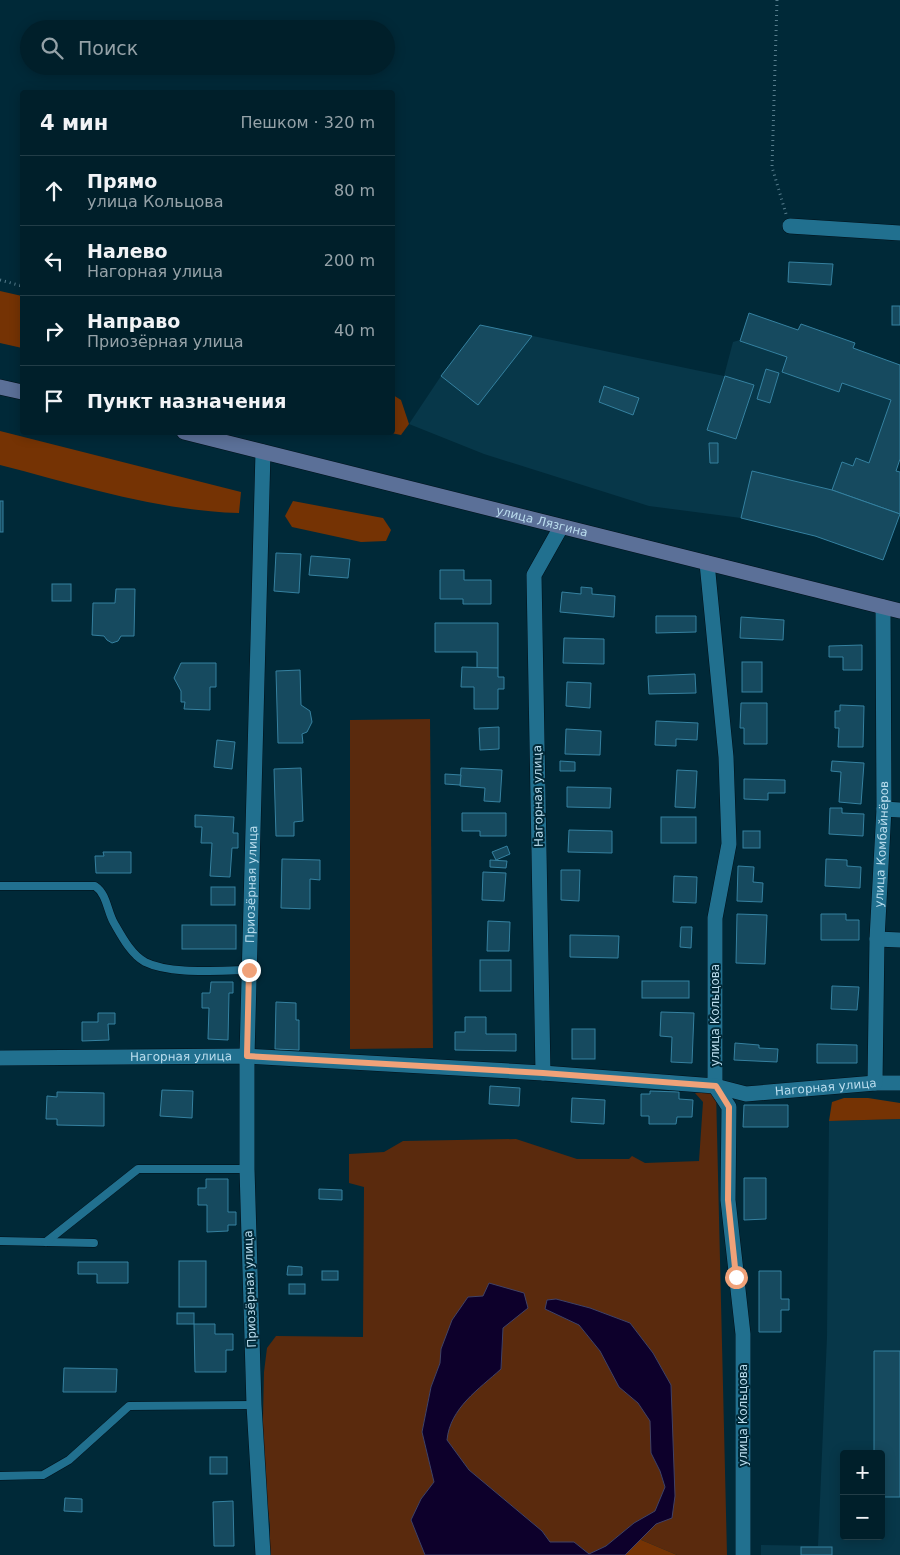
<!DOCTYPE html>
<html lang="ru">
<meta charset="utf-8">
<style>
body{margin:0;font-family:"DejaVu Sans",sans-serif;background:#0e2c36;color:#f1f3f6}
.controls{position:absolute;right:15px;bottom:15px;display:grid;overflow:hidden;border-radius:5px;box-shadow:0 2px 12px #0003}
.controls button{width:45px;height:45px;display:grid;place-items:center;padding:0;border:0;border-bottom:1px solid #223d47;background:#001f2a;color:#f1f3f6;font:25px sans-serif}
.stop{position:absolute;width:15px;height:15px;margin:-11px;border:4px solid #f0a279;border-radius:50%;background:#fff}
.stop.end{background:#f0a279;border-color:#fff;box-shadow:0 1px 5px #0008}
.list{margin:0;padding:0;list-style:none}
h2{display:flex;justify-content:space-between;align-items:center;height:65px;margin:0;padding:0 20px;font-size:21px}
h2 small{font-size:16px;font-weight:400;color:#95a2a8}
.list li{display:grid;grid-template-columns:32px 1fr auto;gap:15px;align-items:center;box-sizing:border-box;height:70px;padding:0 20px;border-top:1px solid #223d47}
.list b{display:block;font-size:19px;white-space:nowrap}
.list p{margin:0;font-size:16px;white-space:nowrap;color:#95a2a8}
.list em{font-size:16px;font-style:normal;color:#95a2a8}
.icon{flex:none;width:28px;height:28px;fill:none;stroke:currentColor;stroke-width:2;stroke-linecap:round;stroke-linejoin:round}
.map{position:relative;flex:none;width:900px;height:1555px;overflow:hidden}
.search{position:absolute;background:#001f2a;box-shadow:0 2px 12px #0003;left:20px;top:20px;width:375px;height:55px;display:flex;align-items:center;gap:12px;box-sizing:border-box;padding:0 18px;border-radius:28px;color:#95a2a8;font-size:19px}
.panel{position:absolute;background:#001f2a;box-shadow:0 2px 12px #0003;left:20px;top:90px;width:375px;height:345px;border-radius:5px}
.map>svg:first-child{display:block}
.built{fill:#073749;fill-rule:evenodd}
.green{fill:#5a2a0d}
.forest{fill:#753304}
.water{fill:#0d002b;stroke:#414266}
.building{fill:#164a5f;stroke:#3581a0}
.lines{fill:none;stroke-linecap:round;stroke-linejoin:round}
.lane-casing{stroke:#001019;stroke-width:9}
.street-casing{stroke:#001019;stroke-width:16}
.secondary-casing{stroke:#001019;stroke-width:16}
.path{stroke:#567d8d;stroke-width:3;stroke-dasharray:1 4;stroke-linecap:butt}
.lane{stroke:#21708f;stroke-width:8}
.street{stroke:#21708f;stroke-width:15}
.secondary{stroke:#5b7098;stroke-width:15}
.route{stroke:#f0a279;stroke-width:6}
.labels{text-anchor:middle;stroke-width:4;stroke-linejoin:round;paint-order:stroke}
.street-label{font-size:12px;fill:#baddee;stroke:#002938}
</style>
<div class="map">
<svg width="900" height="1555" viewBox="0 0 900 1555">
<rect width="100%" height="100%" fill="#002938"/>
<g class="built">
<path d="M749 313 798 330 801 324 855 343 853 348 900 365V459L896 471 900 472V512L883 560 815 536 741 518 649 506 484 454 409 424 441 376 480 325 724 376 733 342 740 340Z"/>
<path d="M900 1119V1555H761V1545L818 1546 827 1337 829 1121ZM844 1454H881V1536H844Z"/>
</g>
<g class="green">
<path d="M430 719 433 1048 350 1049V720Z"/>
<path d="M716 1091 727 1555H677L639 1539 656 1524 673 1465 671 1385 653 1353 630 1323 590 1308 556 1299 545 1309 579 1325 600 1351 619 1387 638 1403 651 1421V1453L660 1471 665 1488 655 1511 634 1523 606 1546 589 1554 574 1542H550L542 1531 469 1470 447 1440C450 1408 478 1389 501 1369L503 1328 483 1296 441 1349 440 1363 431 1387 422 1432 434 1482 421 1499 411 1520 425 1555H270V1525L262 1462 264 1372 267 1348 276 1336 363 1337 364 1187 349 1183V1154L384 1152 403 1141 516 1139 577 1159H629L632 1156 645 1163 699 1161 703 1102 695 1093Z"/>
</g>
<g class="forest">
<path d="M0 291 22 296V348L0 343Z"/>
<path d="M393 395 401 400 409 424 401 435 391 433Z"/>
<path d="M0 431 241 492 239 513C158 511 78 485 0 465Z"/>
<path d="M293 501 383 518 391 530 386 541 361 542 292 527 285 516Z"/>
<path d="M844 1098H868L900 1103V1119L829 1121 832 1102Z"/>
<path d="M639 1539 677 1555H625Z"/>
</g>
<path class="water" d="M489 1283 524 1293 528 1308 503 1328 501 1369C479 1389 450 1408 447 1440L469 1470 542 1531 550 1542H574L589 1554 606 1546 634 1523 655 1511 665 1487 660 1471 651 1453 650 1421 638 1403 619 1387 600 1351 579 1325 545 1309 547 1300 556 1299 590 1308 630 1323 653 1353 671 1385 675 1496 672 1518 656 1524 625 1555H425L411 1520 421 1499 434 1482 422 1432 431 1387 440 1363 441 1349 452 1320 468 1297 483 1296Z"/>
<g class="building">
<path d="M789 262 833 264 831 285 788 282Z"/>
<rect x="892" y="306" width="8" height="19"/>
<path d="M749 313 798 330 801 324 855 343 853 348 900 365V459L896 471 900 472V514L832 490 842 462 853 466 856 458 869 463 891 400 842 383 839 392 782 372 787 357 740 341Z"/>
<path d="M480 325 532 336 478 405 441 376Z"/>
<path d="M766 369 779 373 770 403 757 399Z"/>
<path d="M725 376 754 385 736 439 707 430Z"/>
<path d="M604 386 639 398 633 415 599 402Z"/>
<path d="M709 443H718V463H710Z"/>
<path d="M752 471 832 490 900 514 883 560 815 536 741 518Z"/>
<rect x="0" y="501" width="3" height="31"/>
<path d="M276 553 301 554 299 593 274 591Z"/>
<path d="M311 556 350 559 348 578 309 575Z"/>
<path d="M440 570H464V580H491V604H463V599H440Z"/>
<rect x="52" y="584" width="19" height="17"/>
<path d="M581 587 592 588V594L615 596 614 617 560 612 562 592 581 594Z"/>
<path d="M116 589H135L134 636H121L118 641 112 643 107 640 104 636 92 635 93 603H115Z"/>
<path d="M656 616H696V632L656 633Z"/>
<path d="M741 617 784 620 783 640 740 638Z"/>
<path d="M435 623H498V668H477V652H435Z"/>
<path d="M564 638 604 639V664L563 663Z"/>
<path d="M862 645V670H843V657H829V646Z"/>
<rect x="742" y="662" width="20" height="30"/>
<path d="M181 663H216V687H210V710L184 709 185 702H181V691L174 678Z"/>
<path d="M462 667 498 668V677H504V689H498V709H474V687H461Z"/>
<path d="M300 670 301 705 310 711 312 722 307 732 302 734 303 743H278L276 671Z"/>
<path d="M695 674 696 693 649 694 648 676Z"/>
<path d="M567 682 591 683 590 708 566 706Z"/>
<path d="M741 703H767V744H744V728H740Z"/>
<path d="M840 705 864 706 863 747H838L839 728H835V711H840Z"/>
<path d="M656 721 698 723 697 740 676 739V746L655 745Z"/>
<path d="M499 727V749L480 750 479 728Z"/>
<path d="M566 729 601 731 600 755 565 754Z"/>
<path d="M217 740 235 742 232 769 214 767Z"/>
<path d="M560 761 575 762V771H560Z"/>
<path d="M832 761 864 763 861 804 839 802 841 772 831 771Z"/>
<path d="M301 768 303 821 294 822V836H276L274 769Z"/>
<path d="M461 768 502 770 500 802 484 801 485 788 460 786Z"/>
<path d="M677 770 697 771 695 808 675 807Z"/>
<path d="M445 774 461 775 460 785 445 784Z"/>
<path d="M744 779 785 780V793H768V800L744 799Z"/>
<path d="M567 787 611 788 610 808 567 807Z"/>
<path d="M830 808H842V813L864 814 863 836 829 834Z"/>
<path d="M462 813H506V836H480V831H462Z"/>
<path d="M195 815 234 817 233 833H238V848H232L230 877 210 876 212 843H201L202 827H195Z"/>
<rect x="661" y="817" width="35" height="26"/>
<path d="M569 830 612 831V853L568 852Z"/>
<rect x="743" y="831" width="17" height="17"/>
<path d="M507 846 510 854 496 860 492 852Z"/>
<path d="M103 852H131V873H96L95 856H104Z"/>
<path d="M282 859 320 860V880L310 879V909L281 908Z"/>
<path d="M826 859 847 860V866L861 867 860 888 825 886Z"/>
<path d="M490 860 507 861 506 868 490 867Z"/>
<path d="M738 866 754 867 753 882 763 883 762 902 737 901Z"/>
<path d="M561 870H580L579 901 561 900Z"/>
<path d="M483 872 506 873 504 901 482 900Z"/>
<path d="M674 876 697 877 696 903 673 902Z"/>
<rect x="211" y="887" width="24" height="18"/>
<path d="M737 914 767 915 765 964 736 963Z"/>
<path d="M821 914H846V920H859V940H821Z"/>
<path d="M488 921 510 922 509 951H487Z"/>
<rect x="182" y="925" width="54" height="24"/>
<path d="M681 927H692L691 948 680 947Z"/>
<path d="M570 935 619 936 618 958 570 957Z"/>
<rect x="480" y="960" width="31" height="31"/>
<rect x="642" y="981" width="47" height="17"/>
<path d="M211 982H233V993H229L228 1040 208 1039 209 1008H202V993H210Z"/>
<path d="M832 986 859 987 857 1010 831 1009Z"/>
<path d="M276 1002 296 1003V1020H299V1050L275 1049Z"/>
<path d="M661 1012 694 1013 692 1063 671 1062 672 1037 660 1036Z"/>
<path d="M98 1013H115V1024H108L109 1040 82 1041V1022H98Z"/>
<path d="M465 1017H486V1034H516V1051L455 1050V1032H465Z"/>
<rect x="572" y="1029" width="23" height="30"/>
<path d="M735 1043 759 1045V1048L778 1049 777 1062 734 1060Z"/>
<path d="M817 1044 857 1045V1063H817Z"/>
<path d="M490 1086 520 1088 519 1106 489 1104Z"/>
<path d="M162 1090 193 1091 192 1118 160 1116Z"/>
<path d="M650 1091 679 1092V1099L693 1100 692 1117H677L676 1124H649V1116H641V1094H650Z"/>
<path d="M57 1092 104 1093V1126L57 1125V1119H46L47 1096 57 1097Z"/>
<path d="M572 1098 605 1100 604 1124 571 1122Z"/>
<path d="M744 1105H788V1127H743Z"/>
<path d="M744 1178H766V1219L744 1220Z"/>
<path d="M206 1179H228V1212H236V1225H228V1231L207 1232V1205H198V1188H206Z"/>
<path d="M319 1189 342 1190V1200L319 1199Z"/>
<rect x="179" y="1261" width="27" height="46"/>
<path d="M78 1262H128V1283H97V1274H78Z"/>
<path d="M288 1266 302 1267V1275H287Z"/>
<rect x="322" y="1271" width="16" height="9"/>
<path d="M759 1271H781V1299H789V1310H781V1332H759Z"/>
<rect x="289" y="1284" width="16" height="10"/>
<rect x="177" y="1313" width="17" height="11"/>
<path d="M194 1324H215V1334H233V1350H226V1372H195Z"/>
<path d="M874 1351H900V1497H881V1454H874Z"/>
<path d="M64 1368 117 1369 116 1392H63Z"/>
<rect x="210" y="1457" width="17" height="17"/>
<path d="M65 1498 82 1499V1512L64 1511Z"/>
<path d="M233 1501 234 1546H214L213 1502Z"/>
<rect x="801" y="1547" width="31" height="8"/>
</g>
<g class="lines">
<g class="lane-casing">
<g id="lane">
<path d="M0 886H95C107 894 107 911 114 923 122 937 131 954 145 962 171 975 221 970 249 970"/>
<path d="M0 1241 94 1243"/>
<path d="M46 1242 138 1169H247"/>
<path d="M0 1476 43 1475 69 1460 129 1406 254 1405"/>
</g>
</g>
<g class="street-casing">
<g id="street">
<path d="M790 226 900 233"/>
<path d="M707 563 726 757 729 844 715 918V1086L729 1107 728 1200 743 1334V1555"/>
<path d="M884 809 900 810"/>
<path d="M877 939 900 940"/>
<path id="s1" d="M0 1058 247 1056 543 1073 715 1086 746 1094 875 1083H900"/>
<path d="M543 1073 534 575 561 527"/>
<path id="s2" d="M875 1083 877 939 884 809 883 607"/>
<path id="s3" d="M263 1555 254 1405 247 1169V1056L263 452"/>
</g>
</g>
<g class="secondary-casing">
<g id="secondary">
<path d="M0 387 22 392"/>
<path id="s4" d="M184 432 900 611"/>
</g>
</g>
<g class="path">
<path d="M777 0 772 167 786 214"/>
<path d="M0 280 22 286"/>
</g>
<use href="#lane" class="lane"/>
<use href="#street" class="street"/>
<use href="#secondary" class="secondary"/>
</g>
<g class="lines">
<path class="route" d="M249 970 247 1056 543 1073 716 1086 729 1107 728 1200 736 1277"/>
</g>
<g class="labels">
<g class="street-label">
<text dy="4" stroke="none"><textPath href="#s4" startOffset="369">улица Лязгина</textPath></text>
<text transform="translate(538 796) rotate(-91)" y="4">Нагорная улица</text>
<text dy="4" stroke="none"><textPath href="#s2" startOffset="239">улица Комбайнёров</textPath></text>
<text dy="4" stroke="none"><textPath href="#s3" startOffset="671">Приозёрная улица</textPath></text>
<text transform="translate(715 1015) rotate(-90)" y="4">улица Кольцова</text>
<text dy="4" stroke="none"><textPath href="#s1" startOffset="181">Нагорная улица</textPath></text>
<text dy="4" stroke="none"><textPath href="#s1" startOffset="828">Нагорная улица</textPath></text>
<text transform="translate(250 1289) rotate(-92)" y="4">Приозёрная улица</text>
<text transform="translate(743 1415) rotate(-90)" y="4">улица Кольцова</text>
</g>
</g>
</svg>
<div class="controls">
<button>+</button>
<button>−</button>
</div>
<div class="stop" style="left:736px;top:1277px"></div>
<div class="stop end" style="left:249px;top:970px"></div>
<div class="search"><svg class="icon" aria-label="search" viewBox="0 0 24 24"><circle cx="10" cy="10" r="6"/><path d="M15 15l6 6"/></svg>Поиск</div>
<section class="panel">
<h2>4 мин<small>Пешком · 320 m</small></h2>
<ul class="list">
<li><svg class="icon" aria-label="ahead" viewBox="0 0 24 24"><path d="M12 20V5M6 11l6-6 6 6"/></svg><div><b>Прямо</b><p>улица Кольцова</p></div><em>80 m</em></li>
<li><svg class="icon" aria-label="left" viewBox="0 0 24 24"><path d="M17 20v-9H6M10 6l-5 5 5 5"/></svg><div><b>Налево</b><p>Нагорная улица</p></div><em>200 m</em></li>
<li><svg class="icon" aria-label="right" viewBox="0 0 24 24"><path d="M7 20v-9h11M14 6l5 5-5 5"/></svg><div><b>Направо</b><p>Приозёрная улица</p></div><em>40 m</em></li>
<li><svg class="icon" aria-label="arrive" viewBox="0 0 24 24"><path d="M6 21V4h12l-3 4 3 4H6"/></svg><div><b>Пункт назначения</b></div></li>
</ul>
</section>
</div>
